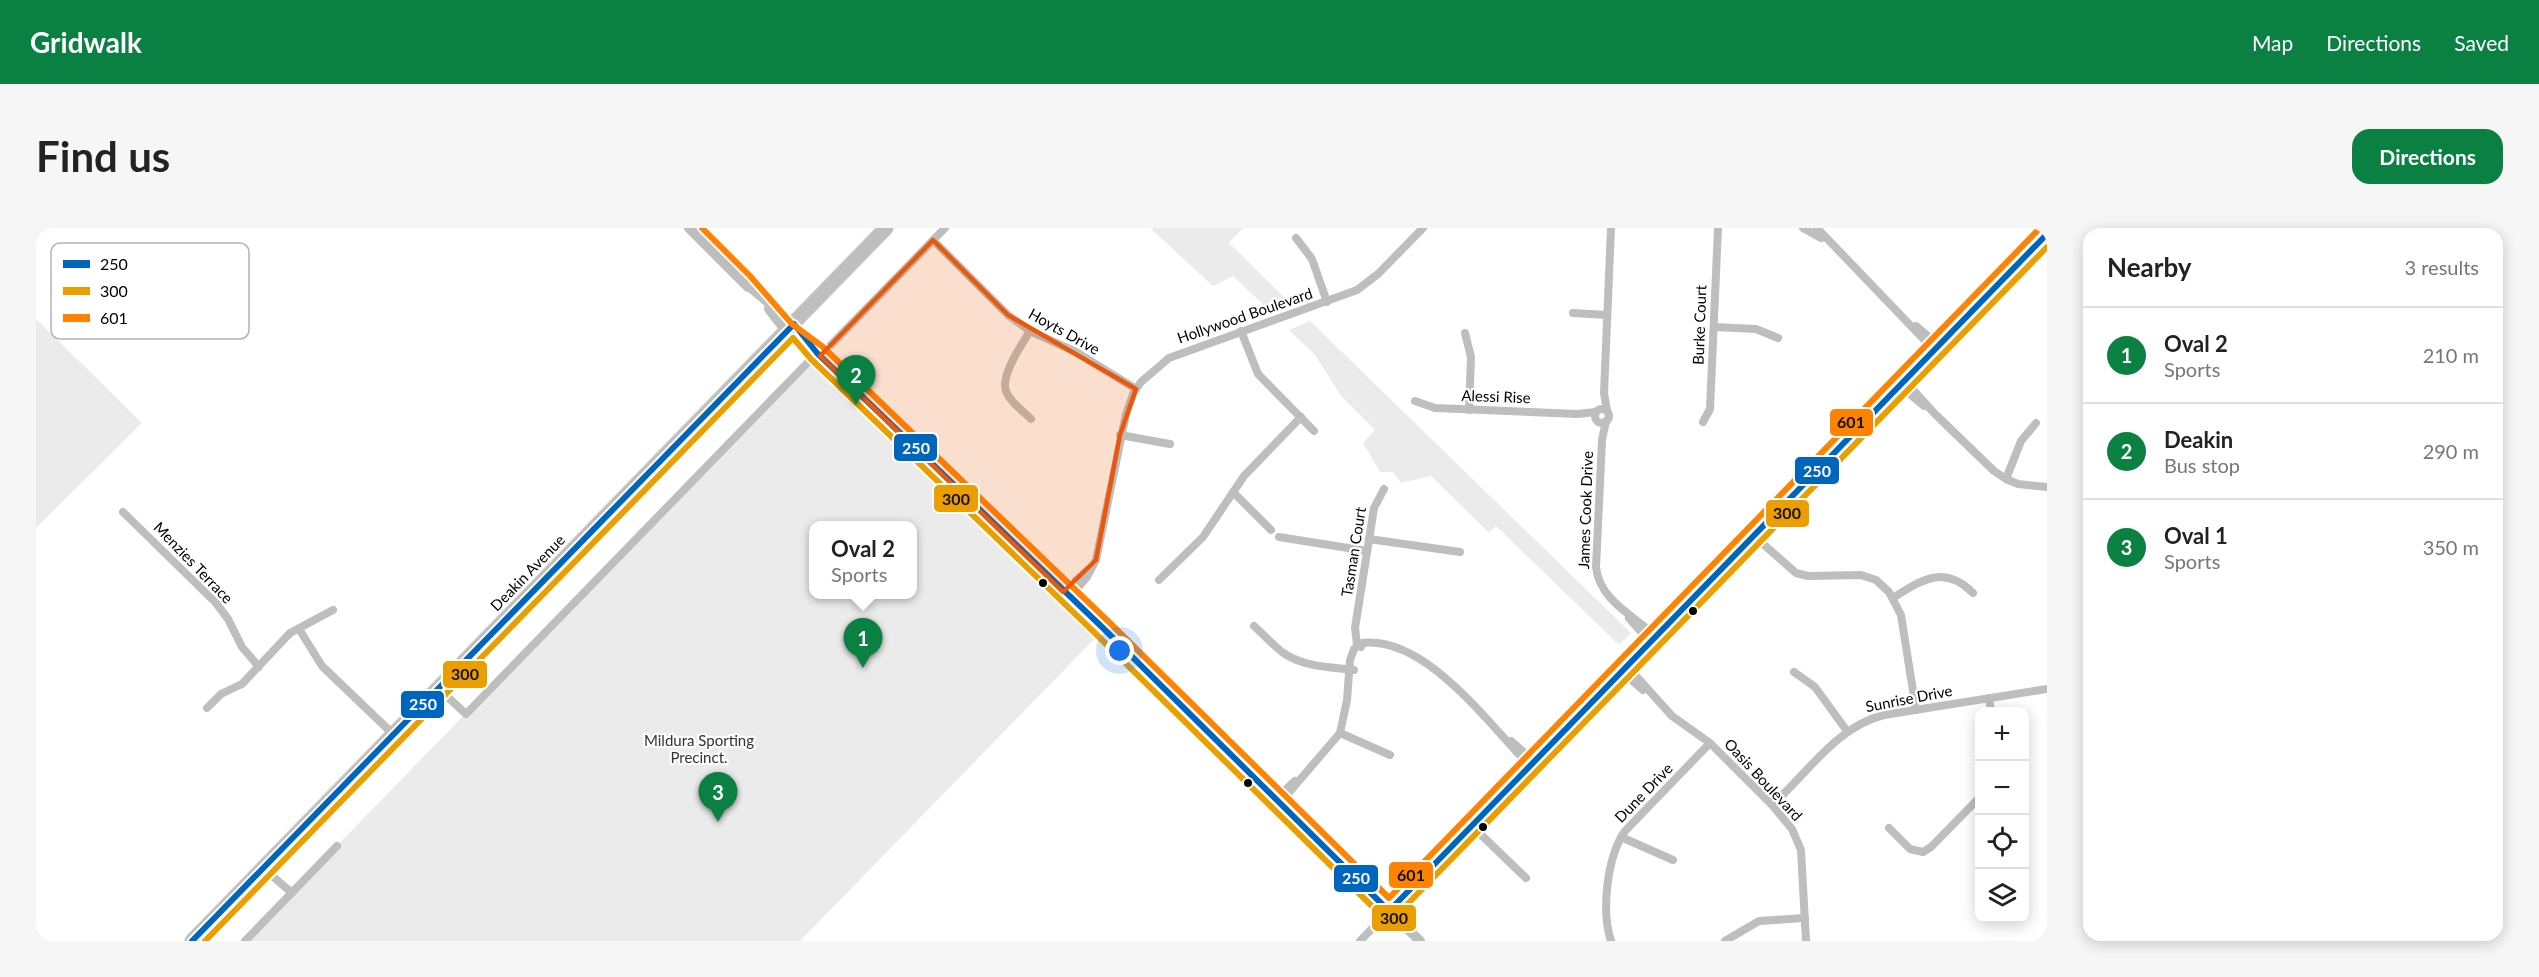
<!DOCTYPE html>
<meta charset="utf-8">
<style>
body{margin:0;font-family:Lato,sans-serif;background:#f6f6f6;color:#222}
.controls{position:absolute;right:18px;bottom:18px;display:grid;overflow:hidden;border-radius:12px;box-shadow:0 3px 15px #0003}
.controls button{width:54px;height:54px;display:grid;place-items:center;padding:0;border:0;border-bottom:2px solid #e0e0e0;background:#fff;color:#222;font:30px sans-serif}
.you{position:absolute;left:1084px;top:423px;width:21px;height:21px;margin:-15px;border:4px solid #fff;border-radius:50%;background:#1a73e8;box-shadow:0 0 0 9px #1a73e833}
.badge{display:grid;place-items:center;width:39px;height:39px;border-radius:50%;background:#0b8043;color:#fff;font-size:20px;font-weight:700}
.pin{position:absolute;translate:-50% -50px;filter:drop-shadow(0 2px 3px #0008)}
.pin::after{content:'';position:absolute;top:32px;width:21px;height:18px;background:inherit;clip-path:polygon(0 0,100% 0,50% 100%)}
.popup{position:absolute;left:773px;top:293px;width:108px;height:78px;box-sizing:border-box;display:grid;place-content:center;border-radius:12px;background:#fff;filter:drop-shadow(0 2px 4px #0005);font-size:20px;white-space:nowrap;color:#767676}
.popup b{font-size:22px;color:#222}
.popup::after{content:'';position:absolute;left:50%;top:100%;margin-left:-12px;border:12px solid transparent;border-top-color:#fff}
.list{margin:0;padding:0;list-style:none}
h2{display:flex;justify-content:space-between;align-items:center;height:78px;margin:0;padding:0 24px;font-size:26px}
h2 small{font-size:20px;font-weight:400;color:#767676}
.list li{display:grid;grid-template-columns:39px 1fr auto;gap:18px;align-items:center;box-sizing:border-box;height:96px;padding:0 24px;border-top:2px solid #e0e0e0}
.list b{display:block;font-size:22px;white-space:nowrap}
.list p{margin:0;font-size:20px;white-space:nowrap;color:#767676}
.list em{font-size:20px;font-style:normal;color:#767676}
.icon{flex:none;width:33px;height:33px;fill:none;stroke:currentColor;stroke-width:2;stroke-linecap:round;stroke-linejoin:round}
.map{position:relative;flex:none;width:2011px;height:713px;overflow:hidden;border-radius:18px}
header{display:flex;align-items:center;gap:36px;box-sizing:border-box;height:84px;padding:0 30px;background:#0b8043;color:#fff}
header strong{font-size:28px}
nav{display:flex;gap:33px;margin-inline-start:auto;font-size:21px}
.intro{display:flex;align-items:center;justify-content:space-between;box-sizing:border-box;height:144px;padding:0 36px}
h1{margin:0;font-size:42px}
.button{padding:15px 27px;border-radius:18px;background:#0b8043;color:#fff;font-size:21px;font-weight:700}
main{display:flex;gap:36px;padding:0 36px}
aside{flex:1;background:#fff;border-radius:18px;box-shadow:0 3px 15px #0003}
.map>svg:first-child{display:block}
.green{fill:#ebebeb;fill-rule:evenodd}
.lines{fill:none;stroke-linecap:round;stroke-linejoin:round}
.trunk-casing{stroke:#dbdbdb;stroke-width:16}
.minor{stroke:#bebebe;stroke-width:8}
.tertiary{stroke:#bebebe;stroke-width:10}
.trunk{stroke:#bebebe;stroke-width:14}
.bus-1-casing{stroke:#fff;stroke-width:10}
.bus-2-casing{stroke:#fff;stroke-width:10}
.bus-3-casing{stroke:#fff;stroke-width:10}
.bus-1{stroke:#0065bd;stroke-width:6}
.bus-2{stroke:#eb9e00;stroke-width:6}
.bus-3{stroke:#ff8200;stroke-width:6}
.marked{fill:#e8590c;fill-opacity:0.2;stroke:#e8590c;stroke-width:4.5;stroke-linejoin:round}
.bus-dot{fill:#000;stroke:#fff;stroke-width:2}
.labels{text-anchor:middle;stroke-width:4.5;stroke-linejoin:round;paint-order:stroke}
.street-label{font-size:15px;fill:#000;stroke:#fff}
.park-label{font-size:15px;fill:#323232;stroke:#fff}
.key{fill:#fff;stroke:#b2b2b2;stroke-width:1.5}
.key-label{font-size:16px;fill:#000}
.line-badge{stroke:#fff;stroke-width:2}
.badge-label{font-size:16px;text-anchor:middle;font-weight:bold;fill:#fff}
.pale-badge-label{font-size:16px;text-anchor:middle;font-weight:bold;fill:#111}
</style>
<header>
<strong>Gridwalk</strong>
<nav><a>Map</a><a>Directions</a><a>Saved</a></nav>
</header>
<div class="intro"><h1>Find us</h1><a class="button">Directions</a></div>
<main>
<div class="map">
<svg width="2011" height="713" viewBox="0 0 2011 713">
<rect width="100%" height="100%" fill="#fff"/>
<g class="green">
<path d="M1114 0H1207L1193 15 1253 74 1232 81 1197 48 1177 58Z"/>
<path d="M0 91 106 195 0 300Z"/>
<path d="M1274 93 1595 405 1583 417 1460 298 1453 305 1395 248 1365 255 1357 244H1344L1327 215 1339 202 1305 168 1279 127 1253 102Z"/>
<path d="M781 125 1068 401 764 713H208ZM778 298H876V366H778Z"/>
</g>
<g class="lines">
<g class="trunk-casing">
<path id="trunk" d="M156 713 850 0"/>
</g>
<g class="minor">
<path d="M1767 0 1785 10"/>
<path d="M1781 0 1898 122"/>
<path d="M1260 10 1276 31 1291 74"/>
<path d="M897 12 972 87 994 103 1040 124 1100 161"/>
<path d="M1537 85 1571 87"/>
<path d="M1880 98 1903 117"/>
<path d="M1678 99 1720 101 1742 110"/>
<path d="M994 103C986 116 964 148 970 163 974 174 987 183 995 191"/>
<path d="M1205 103 1222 146 1278 203"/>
<path d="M1429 105 1435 129 1433 182"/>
<path d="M784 128 909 0"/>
<path d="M1869 153 1898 185 1958 243 1970 251 1982 256 2011 259"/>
<path d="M1864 158 1888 178"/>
<path d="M1379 173 1399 180 1541 186 1560 184"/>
<circle cx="1566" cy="188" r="7"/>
<path d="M1571 183 1568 165 1575 0"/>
<path d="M1570 193 1566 212 1560 339C1563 372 1598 388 1620 408"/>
<path d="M1667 194 1674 181 1682 0"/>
<path d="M1084 207 1134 216"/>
<path d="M1970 251 1985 213 2000 195"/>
<path d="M1197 264 1235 302"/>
<path d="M87 284 180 375 192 391 206 419 223 439"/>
<path d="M1718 308 1760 345 1772 348 1825 347 1840 352 1853 364 1865 387 1880 482"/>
<path d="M1243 309 1331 323"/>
<path d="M1333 311 1424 324"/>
<path d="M1123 352 1167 309 1208 248 1265 189"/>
<path d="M1027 364 1053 341"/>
<path d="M1034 368 1051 349 1060 332 1090 186 1098 164 1105 154 1133 130 1321 62 1342 46 1387 0"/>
<path d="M1857 370C1885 352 1908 336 1937 365"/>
<path d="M1593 390 1614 414"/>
<path d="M1218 398C1227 406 1236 416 1246 424 1266 439 1295 439 1318 442"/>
<path d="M263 401 286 438 357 506"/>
<path d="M1325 419 1321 417 1319 400 1338 280 1348 261"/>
<path d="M1591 438 1636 488 1674 515 1736 577 1756 601 1765 622 1770 713"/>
<path d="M1586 444 1607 462"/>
<path d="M1758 444 1779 459 1811 503"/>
<path d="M402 460 430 486 781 125"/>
<path d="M1953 470 1955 484"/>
<path d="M171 480 185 466 206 456 254 405 297 382"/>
<path d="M1304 505 1354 527"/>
<path d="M1475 513 1499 534"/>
<path d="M1240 571 1259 553"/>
<path d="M1244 575 1304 505 1311 472 1314 432 1318 421 1326 415C1391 408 1453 497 1494 538"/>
<path d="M1736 577C1771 546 1801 498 1848 487L2011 461"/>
<path d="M1436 598 1490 650"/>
<path d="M1853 600 1874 621 1887 624 1895 619 1944 569"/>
<path d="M1585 609 1637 632"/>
<path d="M227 640 256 665"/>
<path d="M209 713 301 618"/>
<path d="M1324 713 1353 683"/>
<path d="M1575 713C1565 683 1571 629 1589 603L1674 515"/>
<path d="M1689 713 1723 693 1769 690"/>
</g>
<g class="tertiary">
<path d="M653 0 712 59"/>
<path d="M708 54 758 96 781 125 1027 364 1068 401 1384 713"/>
<path d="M733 81 750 103 771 118"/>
<path d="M1353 683 2011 6"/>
</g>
<use href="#trunk" class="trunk"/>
<g class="bus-1-casing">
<path id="bus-1" d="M156 713 758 96 781 125 1068 401 1353 683 2011 6"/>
</g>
<g class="bus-2-casing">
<path id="bus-2" d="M169 713 757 110 775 131 1062 408 1347 689 1357 691 2011 19"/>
</g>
<g class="bus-3-casing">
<path id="bus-3" d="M666 0 714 48 756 96 787 119 1074 395 1353 670 2004 0"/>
</g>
<use href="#bus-1" class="bus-1"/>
<use href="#bus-2" class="bus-2"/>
<use href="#bus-3" class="bus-3"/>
</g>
<path class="marked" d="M897 12 972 87 1100 161 1084 207 1060 332 1027 364 784 128Z"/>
<g class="bus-dot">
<circle cx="1007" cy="355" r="5"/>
<circle cx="1657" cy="383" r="5"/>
<circle cx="1212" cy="555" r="5"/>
<circle cx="1447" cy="599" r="5"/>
</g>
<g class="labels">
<g class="street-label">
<text transform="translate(1209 88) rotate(-19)" y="5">Hollywood Boulevard</text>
<text transform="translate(1664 97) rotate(-88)" y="5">Burke Court</text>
<text transform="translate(1028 104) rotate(29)" y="5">Hoyts Drive</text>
<text transform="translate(1460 169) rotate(2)" y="5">Alessi Rise</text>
<text transform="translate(1550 282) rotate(-88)" y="5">James Cook Drive</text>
<text transform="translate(1318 324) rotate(-81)" y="5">Tasman Court</text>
<text transform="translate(157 335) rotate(46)" y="5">Menzies Terrace</text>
<text transform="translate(492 345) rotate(-46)" y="5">Deakin Avenue</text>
<text transform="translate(1873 471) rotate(-11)" y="5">Sunrise Drive</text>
<text transform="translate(1727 552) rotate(47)" y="5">Oasis Boulevard</text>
<text transform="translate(1608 565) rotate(-46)" y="5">Dune Drive</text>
</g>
<g class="park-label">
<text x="663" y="518">Mildura Sporting<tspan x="663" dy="17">Precinct.</tspan></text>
</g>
</g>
<rect x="15" y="15" width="198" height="96" rx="9" class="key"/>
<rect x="27" y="32" width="27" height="8" fill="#0065bd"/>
<rect x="27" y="59" width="27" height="8" fill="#eb9e00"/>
<rect x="27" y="86" width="27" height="8" fill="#ff8200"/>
<g class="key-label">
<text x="64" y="42">250</text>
<text x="64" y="69">300</text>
<text x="64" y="96">601</text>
</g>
<g class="line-badge">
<rect x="1793" y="180" width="45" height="29" rx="6" fill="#ff8200"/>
<rect x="857" y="205" width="45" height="29" rx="6" fill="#0065bd"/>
<rect x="1758" y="228" width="46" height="29" rx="6" fill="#0065bd"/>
<rect x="897" y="256" width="46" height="29" rx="6" fill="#eb9e00"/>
<rect x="1729" y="271" width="45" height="29" rx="6" fill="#eb9e00"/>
<rect x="406" y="432" width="46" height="29" rx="6" fill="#eb9e00"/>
<rect x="364" y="462" width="45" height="29" rx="6" fill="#0065bd"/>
<rect x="1352" y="633" width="46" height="28" rx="6" fill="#ff8200"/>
<rect x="1297" y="636" width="46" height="29" rx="6" fill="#0065bd"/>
<rect x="1335" y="676" width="46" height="28" rx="6" fill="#eb9e00"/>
</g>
<g class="badge-label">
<text x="880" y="226">250</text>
<text x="1781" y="249">250</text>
<text x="387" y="482">250</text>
<text x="1320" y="656">250</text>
</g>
<g class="pale-badge-label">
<text x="1815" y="200">601</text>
<text x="920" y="277">300</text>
<text x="1751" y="291">300</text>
<text x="429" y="452">300</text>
<text x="1375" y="653">601</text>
<text x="1358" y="696">300</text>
</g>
</svg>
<div class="controls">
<button>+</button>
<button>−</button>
<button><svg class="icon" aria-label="locate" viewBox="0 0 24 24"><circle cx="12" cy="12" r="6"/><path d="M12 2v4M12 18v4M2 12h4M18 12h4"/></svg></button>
<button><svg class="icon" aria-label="layers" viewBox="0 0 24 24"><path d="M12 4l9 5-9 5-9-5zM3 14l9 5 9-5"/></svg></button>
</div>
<div class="you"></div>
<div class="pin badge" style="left:827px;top:440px">1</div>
<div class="popup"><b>Oval 2</b>Sports</div>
<div class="pin badge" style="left:820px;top:177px">2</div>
<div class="pin badge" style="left:682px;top:594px">3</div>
</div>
<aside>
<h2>Nearby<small>3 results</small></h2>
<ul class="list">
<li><span class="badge">1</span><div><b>Oval 2</b><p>Sports</p></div><em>210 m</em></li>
<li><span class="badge">2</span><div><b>Deakin</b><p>Bus stop</p></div><em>290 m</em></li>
<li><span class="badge">3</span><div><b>Oval 1</b><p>Sports</p></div><em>350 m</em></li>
</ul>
</aside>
</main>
